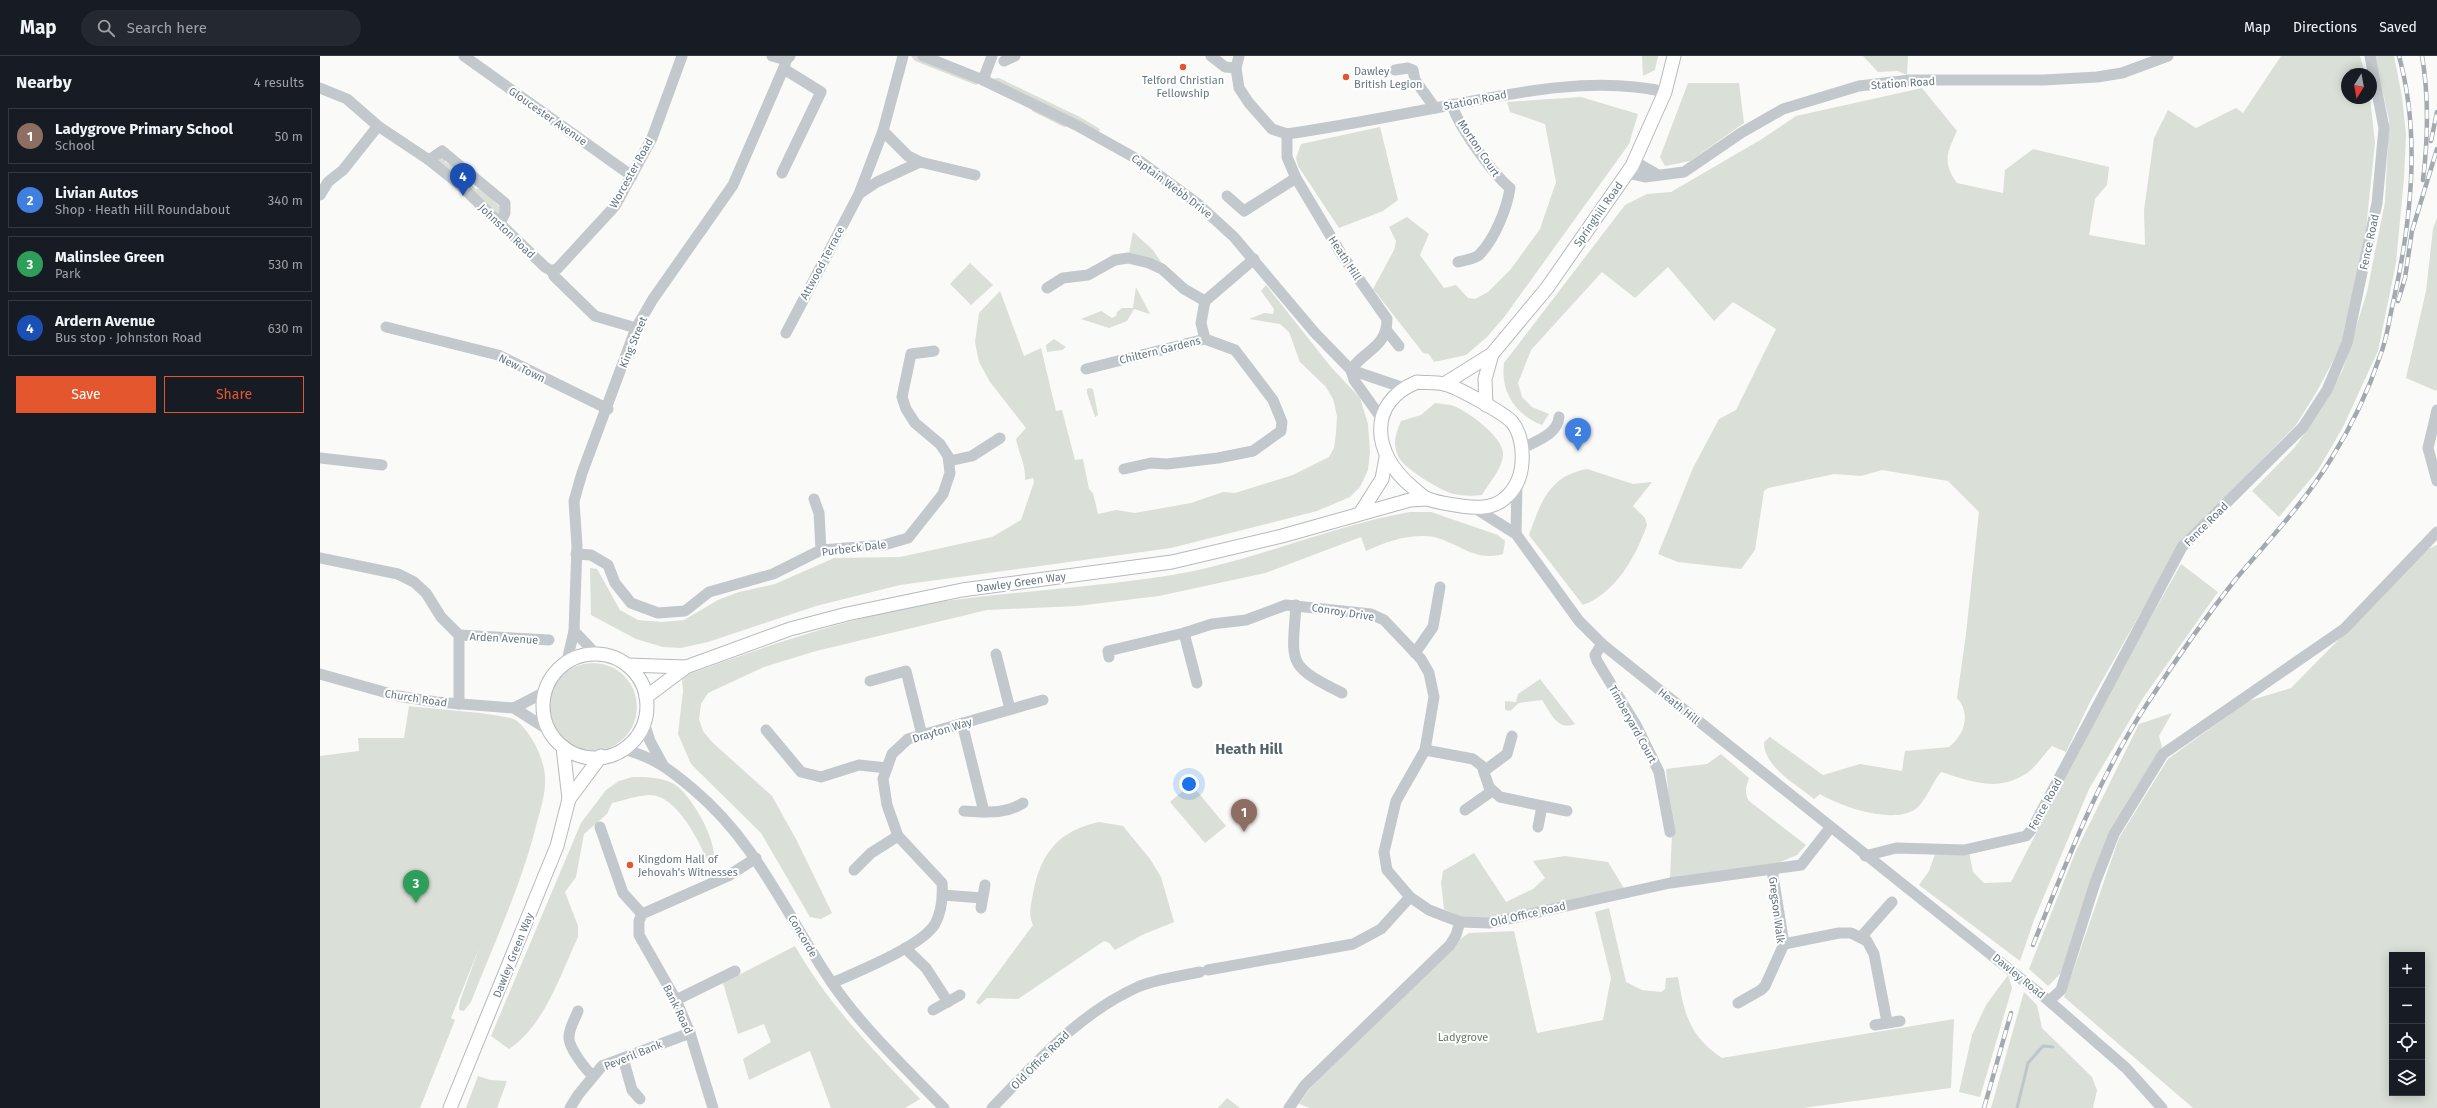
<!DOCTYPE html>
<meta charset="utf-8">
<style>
body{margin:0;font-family:"Fira Sans",sans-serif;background:#242831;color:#f1f3f6}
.controls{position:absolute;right:12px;bottom:12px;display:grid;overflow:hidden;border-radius:0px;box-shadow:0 2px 10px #0003}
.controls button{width:36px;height:36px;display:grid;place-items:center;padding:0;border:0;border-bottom:1px solid #363941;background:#171b24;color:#f1f3f6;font:20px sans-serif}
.compass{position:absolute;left:2021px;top:12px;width:36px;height:36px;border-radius:50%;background:#171b24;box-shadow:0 2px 10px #0003;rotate:191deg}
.you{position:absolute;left:869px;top:728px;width:14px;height:14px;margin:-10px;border:3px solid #fff;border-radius:50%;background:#1a73e8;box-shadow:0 0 0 6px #1a73e833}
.badge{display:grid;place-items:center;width:26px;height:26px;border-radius:50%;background:#e4572e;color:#fff;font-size:13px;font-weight:700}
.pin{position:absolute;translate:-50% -33px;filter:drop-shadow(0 1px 2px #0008)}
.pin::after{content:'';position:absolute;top:21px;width:14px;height:12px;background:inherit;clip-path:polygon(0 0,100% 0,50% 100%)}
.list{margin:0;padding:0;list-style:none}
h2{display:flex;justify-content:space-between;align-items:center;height:52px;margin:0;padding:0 16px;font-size:17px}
h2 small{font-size:13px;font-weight:400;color:#9ea1a6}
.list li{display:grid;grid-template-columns:26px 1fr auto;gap:12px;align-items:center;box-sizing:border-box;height:56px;margin:0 8px 8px;padding:0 8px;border:1px solid #363941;border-radius:0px}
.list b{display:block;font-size:15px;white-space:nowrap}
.list p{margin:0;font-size:13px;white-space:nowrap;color:#9ea1a6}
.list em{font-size:13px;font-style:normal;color:#9ea1a6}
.actions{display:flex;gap:8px;padding:12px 16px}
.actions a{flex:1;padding:9px 0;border:1px solid #e4572e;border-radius:0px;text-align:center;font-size:14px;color:#e4572e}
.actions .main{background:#e4572e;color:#fff}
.icon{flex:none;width:22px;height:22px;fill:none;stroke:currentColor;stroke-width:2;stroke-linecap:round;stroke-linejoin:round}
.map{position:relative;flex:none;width:2117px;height:1052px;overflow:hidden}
header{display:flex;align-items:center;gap:24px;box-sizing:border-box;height:56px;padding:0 20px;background:#171b24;border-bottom:1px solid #363941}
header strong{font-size:19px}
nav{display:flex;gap:22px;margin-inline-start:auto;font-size:14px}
.search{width:280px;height:36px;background:#242831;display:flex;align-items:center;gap:10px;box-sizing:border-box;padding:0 14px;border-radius:22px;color:#9ea1a6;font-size:15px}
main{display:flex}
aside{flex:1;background:#171b24}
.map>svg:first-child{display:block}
.green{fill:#dadfd7;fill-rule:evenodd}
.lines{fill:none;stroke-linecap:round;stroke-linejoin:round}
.stream{stroke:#bbc7cb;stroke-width:3}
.major-casing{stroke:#b5babe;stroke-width:15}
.minor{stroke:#c3c8cc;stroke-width:11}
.major{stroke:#fff;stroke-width:13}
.rail-casing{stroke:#a2aab0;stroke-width:4.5}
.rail{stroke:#fff;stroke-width:3;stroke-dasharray:9;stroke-linecap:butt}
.poi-dot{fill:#e4572e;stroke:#fff;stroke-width:1.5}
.labels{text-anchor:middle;stroke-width:4;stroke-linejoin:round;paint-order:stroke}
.poi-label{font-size:11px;fill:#657683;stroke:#fff;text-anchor:start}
.street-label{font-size:11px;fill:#657683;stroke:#fff}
.park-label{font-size:11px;fill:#687a64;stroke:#fff}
.district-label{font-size:15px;font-weight:bold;fill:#57646e;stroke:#fff}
</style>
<header>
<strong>Map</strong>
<div class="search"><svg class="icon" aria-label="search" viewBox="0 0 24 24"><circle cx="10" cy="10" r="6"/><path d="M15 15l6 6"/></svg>Search here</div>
<nav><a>Map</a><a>Directions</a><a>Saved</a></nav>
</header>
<main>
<aside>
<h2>Nearby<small>4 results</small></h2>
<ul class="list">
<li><span class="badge" style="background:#8d6e63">1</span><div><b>Ladygrove Primary School</b><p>School</p></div><em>50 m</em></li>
<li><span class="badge" style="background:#3f7fe0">2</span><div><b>Livian Autos</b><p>Shop · Heath Hill Roundabout</p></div><em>340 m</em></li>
<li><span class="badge" style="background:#2e9e5b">3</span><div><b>Malinslee Green</b><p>Park</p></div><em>530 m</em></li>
<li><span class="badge" style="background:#1a4fb4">4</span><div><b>Ardern Avenue</b><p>Bus stop · Johnston Road</p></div><em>630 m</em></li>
</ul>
<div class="actions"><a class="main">Save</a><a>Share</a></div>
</aside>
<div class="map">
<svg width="2117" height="1052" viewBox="0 0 2117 1052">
<rect width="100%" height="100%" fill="#fafaf8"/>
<g class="green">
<path d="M591 0H603L663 24 679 22 760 61 780 73 777 81 756 69 744 71 712 55 715 48 664 24 656 29 595 5Z"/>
<path d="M1322 0H1338L1335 14 1323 20Z"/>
<path d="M1543 0H1588L1587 19 1578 15 1558 16Z"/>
<path d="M1961 0H2040L2045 18H2027V42H2050L2055 87 2046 173 2022 288 1996 337 1976 369 1858 491 1770 646 1746 696 1732 690C1724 698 1716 711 1707 717 1677 737 1651 725 1621 716 1612 727 1608 740 1599 750 1579 771 1521 751 1500 738L1494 743C1476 728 1444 711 1444 686L1450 681 1503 719 1540 708 1582 715 1585 695 1629 691C1645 679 1651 657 1637 642L1646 578 1659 456 1628 425 1562 414 1541 420 1514 418 1448 432 1444 435 1435 494 1421 513 1358 506 1338 498 1373 412 1399 363 1416 354 1456 273 1413 246 1394 265 1348 211 1315 242 1282 216 1211 294 1198 327 1202 341 1212 351 1229 358 1222 369C1196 359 1180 336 1184 307L1305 149 1327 138 1351 136 1442 83 1476 60 1602 32 1637 75C1627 97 1622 106 1637 127L1683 137 1685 114 1713 93 1789 111 1787 129 1775 143 1769 179 1825 189 1824 154 1834 82 1848 54 1876 72 1916 52 1923 57Z"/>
<path d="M2055 0H2074L2082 41 2086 79 2084 122 2076 207 2058 295 2023 371 1998 414 1959 461 1932 435 1975 391 2006 346 2023 313 2047 236 2065 146 2069 64Z"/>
<path d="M1368 27H1419L1424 67 1370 105 1345 110 1340 101Z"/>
<path d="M1261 41 1318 58 1309 88 1185 260 1167 281 1146 299 1114 306 1109 298 1103 297 1097 289 1053 233 1074 194 1076 185 1069 171 1087 161 1109 178 1100 199 1124 232 1136 229 1148 242 1155 243 1168 236 1191 213 1220 173 1236 126 1225 68 1190 56 1187 46Z"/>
<path d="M1060 71 1078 144 1063 155 1019 172 978 110 976 102 981 88Z"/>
<path d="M118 100H125V106L142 115 143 121 156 133 160 132 182 153 180 159 176 158 135 117 118 106Z"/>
<path d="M2117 162V333L2116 335 2086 322 2106 235 2113 173Z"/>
<path d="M813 176 833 194 841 206 838 211 808 202Z"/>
<path d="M650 207 673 229 651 249 630 228Z"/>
<path d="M946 229 1011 311 1040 342 1048 368 1050 396 1048 414 1040 431 1030 441 997 455 851 492 580 529 496 550 388 586 361 592 343 591 316 583 271 559 270 512 277 513 300 554 318 564 342 566 364 564 398 544 419 536 455 528 514 502 580 501 672 481 701 464 714 426 713 422 705 424C706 409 699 398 696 383L706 372 670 326 659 306 655 286 659 257 680 235 704 300 721 292 736 355 742 354 755 404 763 403 769 433 773 437 778 458 796 454 815 457 871 447 903 436 915 437 973 419 1009 401 1014 392 1016 377 1017 360 1013 343 1006 331 980 306 969 276 960 268 929 263 944 257 953 258 954 253 941 235Z"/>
<path d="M816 231 830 258 814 253 807 265 789 272 761 263 781 255 792 262 796 260 797 256 802 252H813Z"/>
<path d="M734 283 746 291 742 294 727 296 726 289Z"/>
<path d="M769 332 773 333 778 359 775 361 767 337V333Z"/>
<path d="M1115 347C1120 348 1126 348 1131 349 1145 353 1184 381 1183 398 1183 412 1169 427 1162 439 1153 440 1143 440 1134 438 1121 435 1083 412 1078 400 1072 387 1076 377 1081 365L1101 359Z"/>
<path d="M1267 413 1313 428 1332 426 1313 450 1325 462 1327 469C1316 500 1296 537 1263 549L1209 479C1221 446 1229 420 1267 413Z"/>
<path d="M1090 456H1111L1178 479 1185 485 1183 498C1151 507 1135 482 1106 480 1085 479 1065 486 1046 495L1041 481 945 517 839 540 757 550 667 554 496 595 444 611 388 637 381 648 379 663 383 675 392 686 452 740 476 783 512 857 501 863 490 861 441 777 371 708 358 678 363 635 362 624 367 619C448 589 539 558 625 545 700 535 777 531 852 519 933 506 1009 470 1090 456Z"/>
<path d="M2117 489V1052H1873L1744 941 1799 782 1848 703 1928 645 1971 632 2108 493ZM2072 899H2102V1037H2072Z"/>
<path d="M1861 508 1898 536 1823 642 1769 733 1714 864 1700 905 1599 829 1609 815 1615 798 1649 796 1653 816 1664 827 1691 826 1796 623Z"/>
<circle cx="273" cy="651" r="44"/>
<path d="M1220 623 1255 668C1237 675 1231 657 1222 644L1199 647 1190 655 1185 654V645L1196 646 1198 638Z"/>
<path d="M89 650C107 653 188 657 197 665 212 678 224 702 225 721 226 736 221 752 217 766 202 828 174 887 151 946L144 955 139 954 140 945 160 890 131 962 135 964 100 1052H0V700L39 695 38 682H84Z"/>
<path d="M1852 657 1839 680 1842 691 1815 733 1783 794 1741 917 1728 930 1709 913 1756 795 1819 668Z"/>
<path d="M1401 698 1429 722C1426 731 1424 737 1429 745L1486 789 1477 799 1458 807 1350 823 1352 778 1346 713 1387 708Z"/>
<path d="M312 721C325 721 342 721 354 728 371 738 400 788 393 808L389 809C380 786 356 737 328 739 316 740 304 744 292 747L287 758 264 778 256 821 245 836 258 870V881C240 919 225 969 189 993L171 980 261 767 286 734 299 725Z"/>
<path d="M871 728 906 770 885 787 850 746Z"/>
<path d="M779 766 803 770 830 803 841 821 854 866 822 879 795 894 789 887 784 885 698 943 667 942 659 949 656 946 713 869C708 858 711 849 713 837 721 797 738 775 779 766Z"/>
<path d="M1154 797 1186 846 1213 833 1225 822 1213 805 1245 800 1288 806 1305 834C1270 841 1170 870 1140 861 1134 859 1129 855 1124 853L1121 827 1123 815Z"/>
<path d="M1289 852 1306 926 1322 934 1341 936 1345 933 1346 922 1358 921C1364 957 1369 980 1402 1002L1634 963 1631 1032 1483 1052H990L979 1048 991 1031 1139 884 1149 877 1194 875 1217 977 1283 964 1291 922 1275 856Z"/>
<path d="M475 890C508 948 554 995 600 1043L585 1052H511L490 995 429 1024 423 1003 451 986 444 968 418 978 403 927Z"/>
<path d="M1688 919 1692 932 1660 1041 1639 1036 1652 979 1666 949Z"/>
<path d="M1704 936 1717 949 1722 972 1772 1021 1777 1034 1773 1052H1671Z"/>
<path d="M158 1020 170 1024 187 1025 177 1052H146Z"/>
<path d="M907 1042 920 1052H898Z"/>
</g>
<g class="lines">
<path class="stream" d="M1697 1052 1708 1007 1723 990 1733 991"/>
<g class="major-casing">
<g id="major">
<path d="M1097 326C1105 327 1115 326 1124 328 1136 330 1185 358 1192 366 1201 377 1203 394 1202 407 1201 421 1195 434 1184 443 1172 453 1156 452 1141 450 1130 448 1118 447 1108 443 1102 441 1096 434 1091 430 1054 399 1045 348 1097 326Z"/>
<path d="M1124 328 1172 298 1227 232 1312 110 1345 36 1354 0"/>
<path d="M1166 349 1165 323 1172 298"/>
<path d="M1041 456 1062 423 1066 402"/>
<circle cx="275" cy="650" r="52"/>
<path d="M307 609 366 611"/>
<path d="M326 641 366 611 470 573 527 558 642 534 852 506 962 480 1090 444 1107 443"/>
<path d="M243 691 249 743"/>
<path d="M130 1052 237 790 249 743 281 700"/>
</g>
</g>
<g class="minor">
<path d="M144 0 312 120"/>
<path d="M452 0 466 4 470 0"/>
<path d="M603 0 663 24 756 69 817 103 878 148 914 181 995 277 1031 314 1034 324 1062 363"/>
<path d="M891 0 905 11 916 12 919 32 929 47 952 73 967 78C1022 70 1077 59 1131 49 1198 36 1277 20 1345 36"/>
<path d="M684 5 695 0"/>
<path d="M916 12 919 0"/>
<path d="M1075 14 1088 12 1093 14 1095 24 1115 52"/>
<path d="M663 24 672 0"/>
<path d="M0 32 27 43 58 70 109 104 139 128 225 211 232 215 234 220 275 260 316 272"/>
<path d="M1132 48C1137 69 1173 118 1190 132 1187 153 1174 184 1159 199 1155 203 1144 204 1138 206"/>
<path d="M563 75 588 100 600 106"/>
<path d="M967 78V101L976 122 1022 199 1067 263C1067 292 1044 294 1031 314"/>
<path d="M109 104 122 95 185 147V157L180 167"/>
<path d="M1314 105 1338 119"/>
<path d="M462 117 501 36 464 13"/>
<path d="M1307 117 1325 121 1364 116 1421 77 1463 53 1539 30 1590 24H1724L1777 21 1802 17 1848 0"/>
<path d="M539 138 563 75 583 0"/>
<path d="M0 139 8 126 23 114 58 70"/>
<path d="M907 140 924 155 976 122"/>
<path d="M232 215 238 212 295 150 332 82 362 0"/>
<path d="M727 232 743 222 768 219 795 204 808 202 829 207 842 213 864 233 885 245"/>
<path d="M66 271 178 299 288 353"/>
<path d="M1067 275 1079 290"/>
<path d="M466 277 539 138 557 126 600 106 655 119"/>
<path d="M885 283 881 267 885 245 934 203"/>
<path d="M766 313 885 283 915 294 953 344 962 366 961 375 933 395 898 402 847 408 831 407 804 413"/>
<path d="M1031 314 1084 332"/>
<path d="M2117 354 2108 392 2117 425"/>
<path d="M1203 392C1216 385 1238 378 1239 361"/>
<path d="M0 402 62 409"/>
<path d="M629 405 652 400 680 382"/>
<path d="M494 443 499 457 501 494"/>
<path d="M1155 452 1196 478 1259 565 1282 588 1729 945 1806 1012 1842 1052"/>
<path d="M1196 478 1197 427"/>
<path d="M256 498 271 499 288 509 295 527 311 547 338 557 365 555 389 536 453 518 501 494 564 489 588 482 623 438 630 417 628 400 620 388 595 367 586 353 582 341 591 298 614 295"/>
<path d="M0 502 78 518 94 526 106 537 121 561 139 579V648"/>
<path d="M976 549C972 608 966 609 1022 637"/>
<path d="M254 575 276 598"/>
<path d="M864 577 877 627"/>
<path d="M139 579 229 584"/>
<path d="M1282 588 1275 599 1277 605 1316 669 1339 716 1350 776"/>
<path d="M1095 597 1113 571 1120 531"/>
<path d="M676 598 690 653"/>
<path d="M789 601 788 595 864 577 892 568 926 564 966 549 1051 558 1064 564 1101 603 1109 617 1114 641 1105 694 1076 745 1064 796 1067 814 1090 841 1109 854 1140 866 1170 867 1350 827 1481 809 1510 772"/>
<path d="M247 605 254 575 257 490 254 445 262 417 316 272 333 243 413 129 465 9 466 4"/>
<path d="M0 618 78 640 116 646 194 652 227 673"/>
<path d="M550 625 586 615 602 679"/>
<path d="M194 652 225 636"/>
<path d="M324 667 330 685 343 709"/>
<path d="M642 667 664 756"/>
<path d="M446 674 481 716 501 721 539 709 567 712"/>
<path d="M303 693C335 702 348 712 373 733 435 785 463 852 506 918 538 968 584 1010 624 1052"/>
<path d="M1105 694 1153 703 1162 710 1169 731 1180 741 1247 755"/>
<path d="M1164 715 1187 698 1192 680"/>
<path d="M1145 754 1172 735"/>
<path d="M644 755C666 756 684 759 703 747"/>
<path d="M280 771 303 837 322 858"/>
<path d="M1218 771 1222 750"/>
<path d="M1545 800 1576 792 1644 794 1706 780 1712 773 1862 491 1983 371 2007 334 2027 287 2057 147 2064 72 2050 0"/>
<path d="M534 814 551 797 578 780"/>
<path d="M623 839 662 842"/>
<path d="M661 852 665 829"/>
<path d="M1541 881 1572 846"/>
<path d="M1464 888 1519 877H1531L1547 885 1554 898 1567 966"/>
<path d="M585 892 606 912 628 946"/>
<path d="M888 914 1033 888 1061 873 1090 841"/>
<path d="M512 927C537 916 602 890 615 868 622 855 623 841 622 827L578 780 567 749 563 723 572 698 588 683 723 644"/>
<path d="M356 944 415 915"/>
<path d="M1729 945 1741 934 1775 827 1794 778 1843 698 2024 573 2117 476"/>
<path d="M1418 947 1441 934 1445 930 1464 888 1452 814"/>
<path d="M613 954 640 939"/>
<path d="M258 955C255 963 249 972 249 981 248 991 266 1014 273 1020"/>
<path d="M1555 969 1580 965"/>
<path d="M303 1002 312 1034 320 1043"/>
<path d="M250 1052 258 1039 282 1010 370 977"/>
<path d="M393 1052 370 977 356 944 319 879V865L322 858 408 820 436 802"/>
<path d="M672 1052C717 1006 760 956 820 930 838 923 861 920 880 916"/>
<path d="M969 1052 985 1029 1130 889 1136 879 1140 866"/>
</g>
<use href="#major" class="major"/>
<g class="rail-casing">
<g id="rail">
<path d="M2102 0C2109 41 2108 83 2103 124"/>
<path d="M2111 85 2117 56"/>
<path d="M2078 245 2085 222 2092 175 2117 93"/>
<path d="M1713 889C1747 805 1780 717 1831 642 1857 602 1885 562 1915 524 1948 485 1984 447 2011 403 2031 371 2048 336 2060 300 2067 283 2069 264 2073 247 2091 167 2101 80 2079 0"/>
<path d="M1664 1052 1691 957"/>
</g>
</g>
<use href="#rail" class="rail"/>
</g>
<g class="poi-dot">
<circle cx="863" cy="11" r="4"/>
<circle cx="1026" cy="21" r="4"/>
<circle cx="310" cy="809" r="4"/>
</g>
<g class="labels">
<g class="poi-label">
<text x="1034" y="19">Dawley<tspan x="1034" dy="13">British Legion</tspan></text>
<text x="863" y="28" text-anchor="middle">Telford Christian<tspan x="863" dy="13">Fellowship</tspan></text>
<text x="318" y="807">Kingdom Hall of<tspan x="318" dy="13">Jehovah's Witnesses</tspan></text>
</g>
<g class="street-label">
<text transform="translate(1583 27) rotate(-4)" y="4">Station Road</text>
<text transform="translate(1155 44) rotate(-11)" y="4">Station Road</text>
<text transform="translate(228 60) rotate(35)" y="4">Gloucester Avenue</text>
<text transform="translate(1159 92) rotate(56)" y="4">Morton Court</text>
<text transform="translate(311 117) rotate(-61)" y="4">Worcester Road</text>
<text transform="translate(852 130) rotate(37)" y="4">Captain Webb Drive</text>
<text transform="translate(1278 158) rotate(-55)" y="4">Springhill Road</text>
<text transform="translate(187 175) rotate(44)" y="4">Johnston Road</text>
<text transform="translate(2049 186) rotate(-78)" y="4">Fence Road</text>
<text transform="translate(1025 202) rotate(57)" y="4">Heath Hill</text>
<text transform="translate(502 207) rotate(-62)" y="4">Attwood Terrace</text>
<text transform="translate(313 286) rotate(-67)" y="4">King Street</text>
<text transform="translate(840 294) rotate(-14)" y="4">Chiltern Gardens</text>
<text transform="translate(202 312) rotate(26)" y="4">New Town</text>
<text transform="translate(1886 468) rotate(-45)" y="4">Fence Road</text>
<text transform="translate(534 492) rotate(-7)" y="4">Purbeck Dale</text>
<text transform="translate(701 526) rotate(-8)" y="4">Dawley Green Way</text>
<text transform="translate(1023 556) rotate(9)" y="4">Conroy Drive</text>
<text transform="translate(184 582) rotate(3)" y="4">Arden Avenue</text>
<text transform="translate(96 642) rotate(9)" y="4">Church Road</text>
<text transform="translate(1359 650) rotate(39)" y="4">Heath Hill</text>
<text transform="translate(1313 668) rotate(61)" y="4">Timberyard Court</text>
<text transform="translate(622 674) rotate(-17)" y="4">Drayton Way</text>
<text transform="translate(1725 748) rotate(-61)" y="4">Fence Road</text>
<text transform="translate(1457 854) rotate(83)" y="4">Gregson Walk</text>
<text transform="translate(1208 858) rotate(-13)" y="4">Old Office Road</text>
<text transform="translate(483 880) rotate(60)" y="4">Concorde</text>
<text transform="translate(193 899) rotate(-68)" y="4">Dawley Green Way</text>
<text transform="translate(1699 920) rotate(39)" y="4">Dawley Road</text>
<text transform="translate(358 953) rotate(64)" y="4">Bank Road</text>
<text transform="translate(313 999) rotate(-22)" y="4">Peveril Bank</text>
<text transform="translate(720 1004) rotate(-45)" y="4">Old Office Road</text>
</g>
<g class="park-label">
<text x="1143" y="985">Ladygrove</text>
</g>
<g class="district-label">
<text x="929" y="698">Heath Hill</text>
</g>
</g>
</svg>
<div class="controls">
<button>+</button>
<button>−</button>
<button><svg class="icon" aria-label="locate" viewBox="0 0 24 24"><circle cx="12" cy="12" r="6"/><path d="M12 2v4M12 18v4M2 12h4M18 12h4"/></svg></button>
<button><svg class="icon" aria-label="layers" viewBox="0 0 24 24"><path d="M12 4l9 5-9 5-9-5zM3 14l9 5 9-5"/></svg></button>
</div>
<svg class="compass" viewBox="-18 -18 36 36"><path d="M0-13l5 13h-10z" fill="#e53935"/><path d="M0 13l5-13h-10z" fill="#9ea1a6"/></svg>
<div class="you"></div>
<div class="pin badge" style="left:924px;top:776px;background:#8d6e63">1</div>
<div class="pin badge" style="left:1258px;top:395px;background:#3f7fe0">2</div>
<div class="pin badge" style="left:96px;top:847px;background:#2e9e5b">3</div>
<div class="pin badge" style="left:143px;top:140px;background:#1a4fb4">4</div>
</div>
</main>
